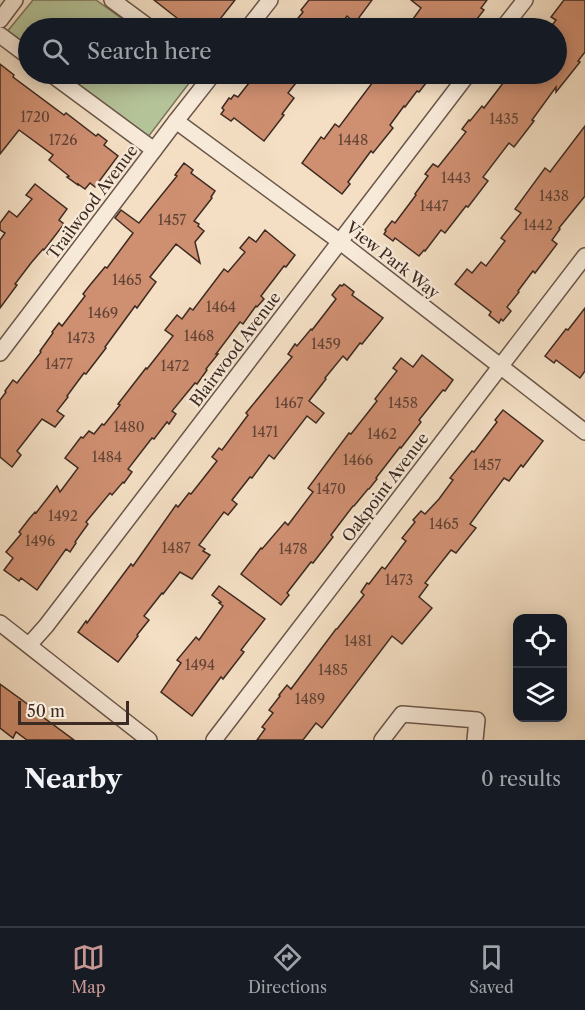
<!DOCTYPE html>
<style>
body{margin:0;font-family:"Libre Caslon Text",serif;background:#242831;color:#f1f3f6}
.controls{position:absolute;right:18px;bottom:18px;display:grid;overflow:hidden;border-radius:12px;box-shadow:0 3px 15px #0003}
.controls button{width:54px;height:54px;display:grid;place-items:center;padding:0;border:0;border-bottom:2px solid #363941;background:#171b24;color:#f1f3f6;font:30px sans-serif}
.scale{position:absolute;left:18px;bottom:15px;width:111px;box-sizing:border-box;padding-left:6px;border:3px solid #3d2a22;border-top:0;font-size:16px;line-height:21px;white-space:nowrap;color:#3d2a22;-webkit-text-stroke:4px #f8ead9;paint-order:stroke}
.list{margin:0;padding:0;list-style:none}
h2{display:flex;justify-content:space-between;align-items:center;height:78px;margin:0;padding:0 24px;font-size:26px}
h2 small{font-size:20px;font-weight:400;color:#9ea1a6}
.icon{flex:none;width:33px;height:33px;fill:none;stroke:currentColor;stroke-width:2;stroke-linecap:round;stroke-linejoin:round}
.map{position:relative;flex:none;width:585px;height:740px;overflow:hidden}
.search{position:absolute;background:#171b24;box-shadow:0 3px 15px #0003;left:18px;right:18px;top:18px;height:66px;display:flex;align-items:center;gap:15px;box-sizing:border-box;padding:0 21px;border-radius:33px;color:#9ea1a6;font-size:22px}
.sheet{height:186px;background:#171b24}
nav{display:flex;justify-content:space-around;align-items:center;box-sizing:border-box;height:84px;border-top:2px solid #363941;background:#171b24;font-size:16px;color:#9ea1a6}
nav a{display:grid;justify-items:center;gap:3px}
nav .on{color:#c59692}
.map>svg:first-child{display:block}
.green{fill:#b5c399;stroke:#79765e;stroke-width:1.5}
.building{fill:#cf8f71;stroke:#3d2a22;stroke-width:1.5}
.lines{fill:none;stroke-linecap:round;stroke-linejoin:round}
.minor-casing{stroke:#6b574a;stroke-width:18}
.minor{stroke:#f8ead9;stroke-width:15}
.labels{text-anchor:middle;stroke-width:5;stroke-linejoin:round;paint-order:stroke}
.number-label{font-size:14px;fill:#624336}
.street-label{font-size:16px;fill:#3d2a22;stroke:#f8ead9}
</style>
<div class="map">
<svg width="585" height="740" viewBox="0 0 585 740">
<rect width="100%" height="100%" fill="#f4dfc4"/>
<filter id="stains"><feTurbulence type="fractalNoise" baseFrequency=".00333" numOctaves="4"/><feColorMatrix values="0 0 0 0 .2 0 0 0 0 .09 0 0 0 0 .02 0 0 0 .5 -.17"/></filter>
<radialGradient id="worn" r=".72"><stop offset=".6" stop-color="#630" stop-opacity="0"/><stop offset="1" stop-color="#630" stop-opacity=".3"/></radialGradient>
<g class="green">
<path d="M33 0H96L135 28H28V51L6 33Z"/>
<path d="M58 74H196L145 141Z"/>
</g>
<g class="building">
<path d="M154 0H235L213 28H177L182 22Z"/>
<path d="M309 0H372L355 23 347 16 338 28H290L303 12 301 10Z"/>
<path d="M411 0H487L481 8 484 10 470 28H408L415 20 413 19 421 8Z"/>
<path d="M564 0H585V52L578 61 580 62 556 92V87L532 120 534 121 514 147 509 143 483 177 488 181 468 207 466 206 445 233 441 230 425 251 424 250 419 256 395 238 393 241 384 234 386 231 385 230 392 221 395 223 416 195 415 194 428 176 425 174 433 164 438 167 466 132 462 129 469 120 470 121 482 106 484 108 510 74H556V28H550L556 20 551 17Z"/>
<path d="M0 64 14 75 13 77 64 115 66 113 96 136 98 134 107 141 104 145 118 156 95 187 90 183 85 189 78 184V185L67 177 69 176 49 160 53 155 19 130 0 154Z"/>
<path d="M256 74H303L288 93 294 98 282 114 284 115 264 141 234 118 231 121 221 114 224 110 222 108 229 98 231 99 234 95 238 97Z"/>
<path d="M362 74H433L419 92 417 91 405 107 404 106 390 125 393 128 373 153 371 151 348 182 350 184 342 194 302 163 321 137 324 139 335 124 339 127 373 82Z"/>
<path d="M585 126V196L559 228 560 229 552 240 557 244 535 273 533 271 518 291 519 292 507 307 511 311 503 321 501 319 499 323 489 315 491 312 455 284 467 269 472 273 481 262 486 266 505 241 501 238 521 213 515 209 545 168 550 172Z"/>
<path d="M184 163 193 170 191 173 215 191 211 197 212 198 194 221 199 224 198 226 204 231 195 242 200 263 176 244 150 277 156 282 137 308 135 306 105 347 106 348 86 374 84 373 67 396 68 397 57 411 64 416 55 427 42 419 17 451 21 455 12 467 0 457V400L6 392 5 391 13 380 17 383 41 352 40 351 53 333 52 332 59 323 62 326 85 296 83 294 90 285 105 267 107 268 133 233 115 218 121 210 139 223 177 176 175 175Z"/>
<path d="M35 184 67 209 59 220 64 224 44 250 43 249 31 263 15 284 17 285 0 308V240L5 233 0 230V223L9 211 17 217 32 199 26 195Z"/>
<path d="M265 230 295 255 286 267 284 266 261 296 264 299 257 307 256 306 243 324 240 322 216 354H218L206 369 207 370 197 384 195 383 172 411 176 414 169 424 167 422 154 439 152 438 128 469 132 472 124 483 123 482 112 495 110 493 86 522 88 524 75 542 76 543 70 552 66 549 37 590 21 578 19 581 4 570 13 558 6 552 21 534 19 532 29 519 35 512 36 513 57 486 60 492 78 468 65 458 81 437 83 438 89 431 94 434 102 424 104 425 120 405 118 404 146 368 147 369 173 336 165 330 177 315 182 319 190 308 193 310 224 269 228 272 245 252 240 248 249 237 256 242Z"/>
<path d="M344 284 354 292 352 295 383 318 362 344 360 343 347 360 343 356 325 378 326 379 309 401 324 413 316 423 307 416 274 459 269 455 252 478 250 477 232 500 237 504 228 515 224 512 199 545 205 549 203 551 210 555 192 579 180 572 163 594 162 593 144 616 149 620 137 635 138 636 118 662 78 632 86 621 87 623 131 564 133 566 176 505 178 507 189 493 191 494 217 461 212 457 219 448 222 450 248 415 246 413 292 357 288 354 295 344 297 346 311 329 312 330 336 299 332 295 340 285 342 286Z"/>
<path d="M585 308V371L580 378 556 360 554 363 545 356 566 329 568 330Z"/>
<path d="M422 355 453 380 445 391 443 390 419 420 421 422 401 448 400 447 376 478 377 479 369 489H368L354 506H353L331 535 333 537 313 563 311 562 287 593 289 595 281 605 241 574 261 548 262 549 285 522 288 525 313 492 308 488 349 433 351 434 377 401 375 399 397 371 393 368 401 358 413 367Z"/>
<path d="M503 410 543 441 523 467 521 465 509 481 504 478 470 524 476 528 456 553 451 550 425 583 428 585 419 597 432 608 402 644 392 636 322 728 316 723 303 740H257L265 729 262 727 273 713 269 710 280 696 279 695 287 685 291 689 336 629H337L364 595 361 592 367 583 369 584 382 567 385 569 406 541 402 538 415 522 413 520 421 511 425 514 439 499 453 480 450 478 472 451 474 452 497 422 495 420Z"/>
<path d="M219 586 265 619 241 650 244 652 223 679 221 677 192 716 161 692 181 663 177 660 196 637 199 640 223 606 219 603 221 602 212 595Z"/>
<path d="M0 684 33 708 32 709 74 740H27L16 732 13 738 0 728Z"/>
</g>
<g class="lines">
<g class="minor-casing">
<g id="minor">
<path d="M112 0 150 28"/>
<path d="M0 20 15 0"/>
<path d="M248 28 270 0"/>
<path d="M503 28 525 0"/>
<path d="M0 35 28 56"/>
<path d="M51 74 154 150"/>
<path d="M176 121 339 241 585 432"/>
<path d="M0 353 176 121 213 74"/>
<path d="M0 623 149 740"/>
<path d="M29 645 46 626 468 74"/>
<path d="M214 740 585 256"/>
<path d="M382 740 402 714 477 720 475 740"/>
</g>
</g>
<use href="#minor" class="minor"/>
</g>
<g class="labels">
<g class="number-label">
<text x="35" y="122">1720</text>
<text x="504" y="124">1435</text>
<text x="63" y="145">1726</text>
<text x="353" y="145">1448</text>
<text x="456" y="183">1443</text>
<text x="554" y="201">1438</text>
<text x="434" y="211">1447</text>
<text x="172" y="225">1457</text>
<text x="538" y="230">1442</text>
<text x="127" y="285">1465</text>
<text x="221" y="312">1464</text>
<text x="103" y="318">1469</text>
<text x="199" y="341">1468</text>
<text x="81" y="343">1473</text>
<text x="326" y="349">1459</text>
<text x="59" y="369">1477</text>
<text x="175" y="371">1472</text>
<text x="289" y="408">1467</text>
<text x="403" y="408">1458</text>
<text x="129" y="432">1480</text>
<text x="265" y="437">1471</text>
<text x="382" y="439">1462</text>
<text x="107" y="462">1484</text>
<text x="358" y="465">1466</text>
<text x="487" y="470">1457</text>
<text x="331" y="494">1470</text>
<text x="63" y="521">1492</text>
<text x="444" y="529">1465</text>
<text x="40" y="546">1496</text>
<text x="176" y="553">1487</text>
<text x="293" y="554">1478</text>
<text x="399" y="585">1473</text>
<text x="358" y="646">1481</text>
<text x="200" y="670">1494</text>
<text x="333" y="675">1485</text>
<text x="310" y="704">1489</text>
</g>
<g class="street-label">
<text transform="translate(92 202) rotate(-53)" y="6">Trailwood Avenue</text>
<text transform="translate(393 260) rotate(38)" y="6">View Park Way</text>
<text transform="translate(235 349) rotate(-53)" y="6">Blairwood Avenue</text>
<text transform="translate(385 487) rotate(-53)" y="6">Oakpoint Avenue</text>
</g>
</g>
<rect width="100%" height="100%" filter="url(#stains)"/>
<rect width="100%" height="100%" fill="url(#worn)"/>
</svg>
<div class="controls">
<button><svg class="icon" aria-label="locate" viewBox="0 0 24 24"><circle cx="12" cy="12" r="6"/><path d="M12 2v4M12 18v4M2 12h4M18 12h4"/></svg></button>
<button><svg class="icon" aria-label="layers" viewBox="0 0 24 24"><path d="M12 4l9 5-9 5-9-5zM3 14l9 5 9-5"/></svg></button>
</div>
<div class="scale">50 m</div>
<div class="search"><svg class="icon" aria-label="search" viewBox="0 0 24 24"><circle cx="10" cy="10" r="6"/><path d="M15 15l6 6"/></svg>Search here</div>
</div>
<section class="sheet">
<h2>Nearby<small>0 results</small></h2>
<ul class="list">
</ul>
</section>
<nav>
<a class="on"><svg class="icon" aria-label="map" viewBox="0 0 24 24"><path d="M3 6l6-2 6 2 6-2v14l-6 2-6-2-6 2zM9 4v14M15 6v14"/></svg>Map</a>
<a><svg class="icon" aria-label="directions" viewBox="0 0 24 24"><path d="M12 3l9 9-9 9-9-9zM9 14v-3h6M13 9l2 2-2 2"/></svg>Directions</a>
<a><svg class="icon" aria-label="saved" viewBox="0 0 24 24"><path d="M7 4h10v16l-5-4-5 4z"/></svg>Saved</a>
</nav>
